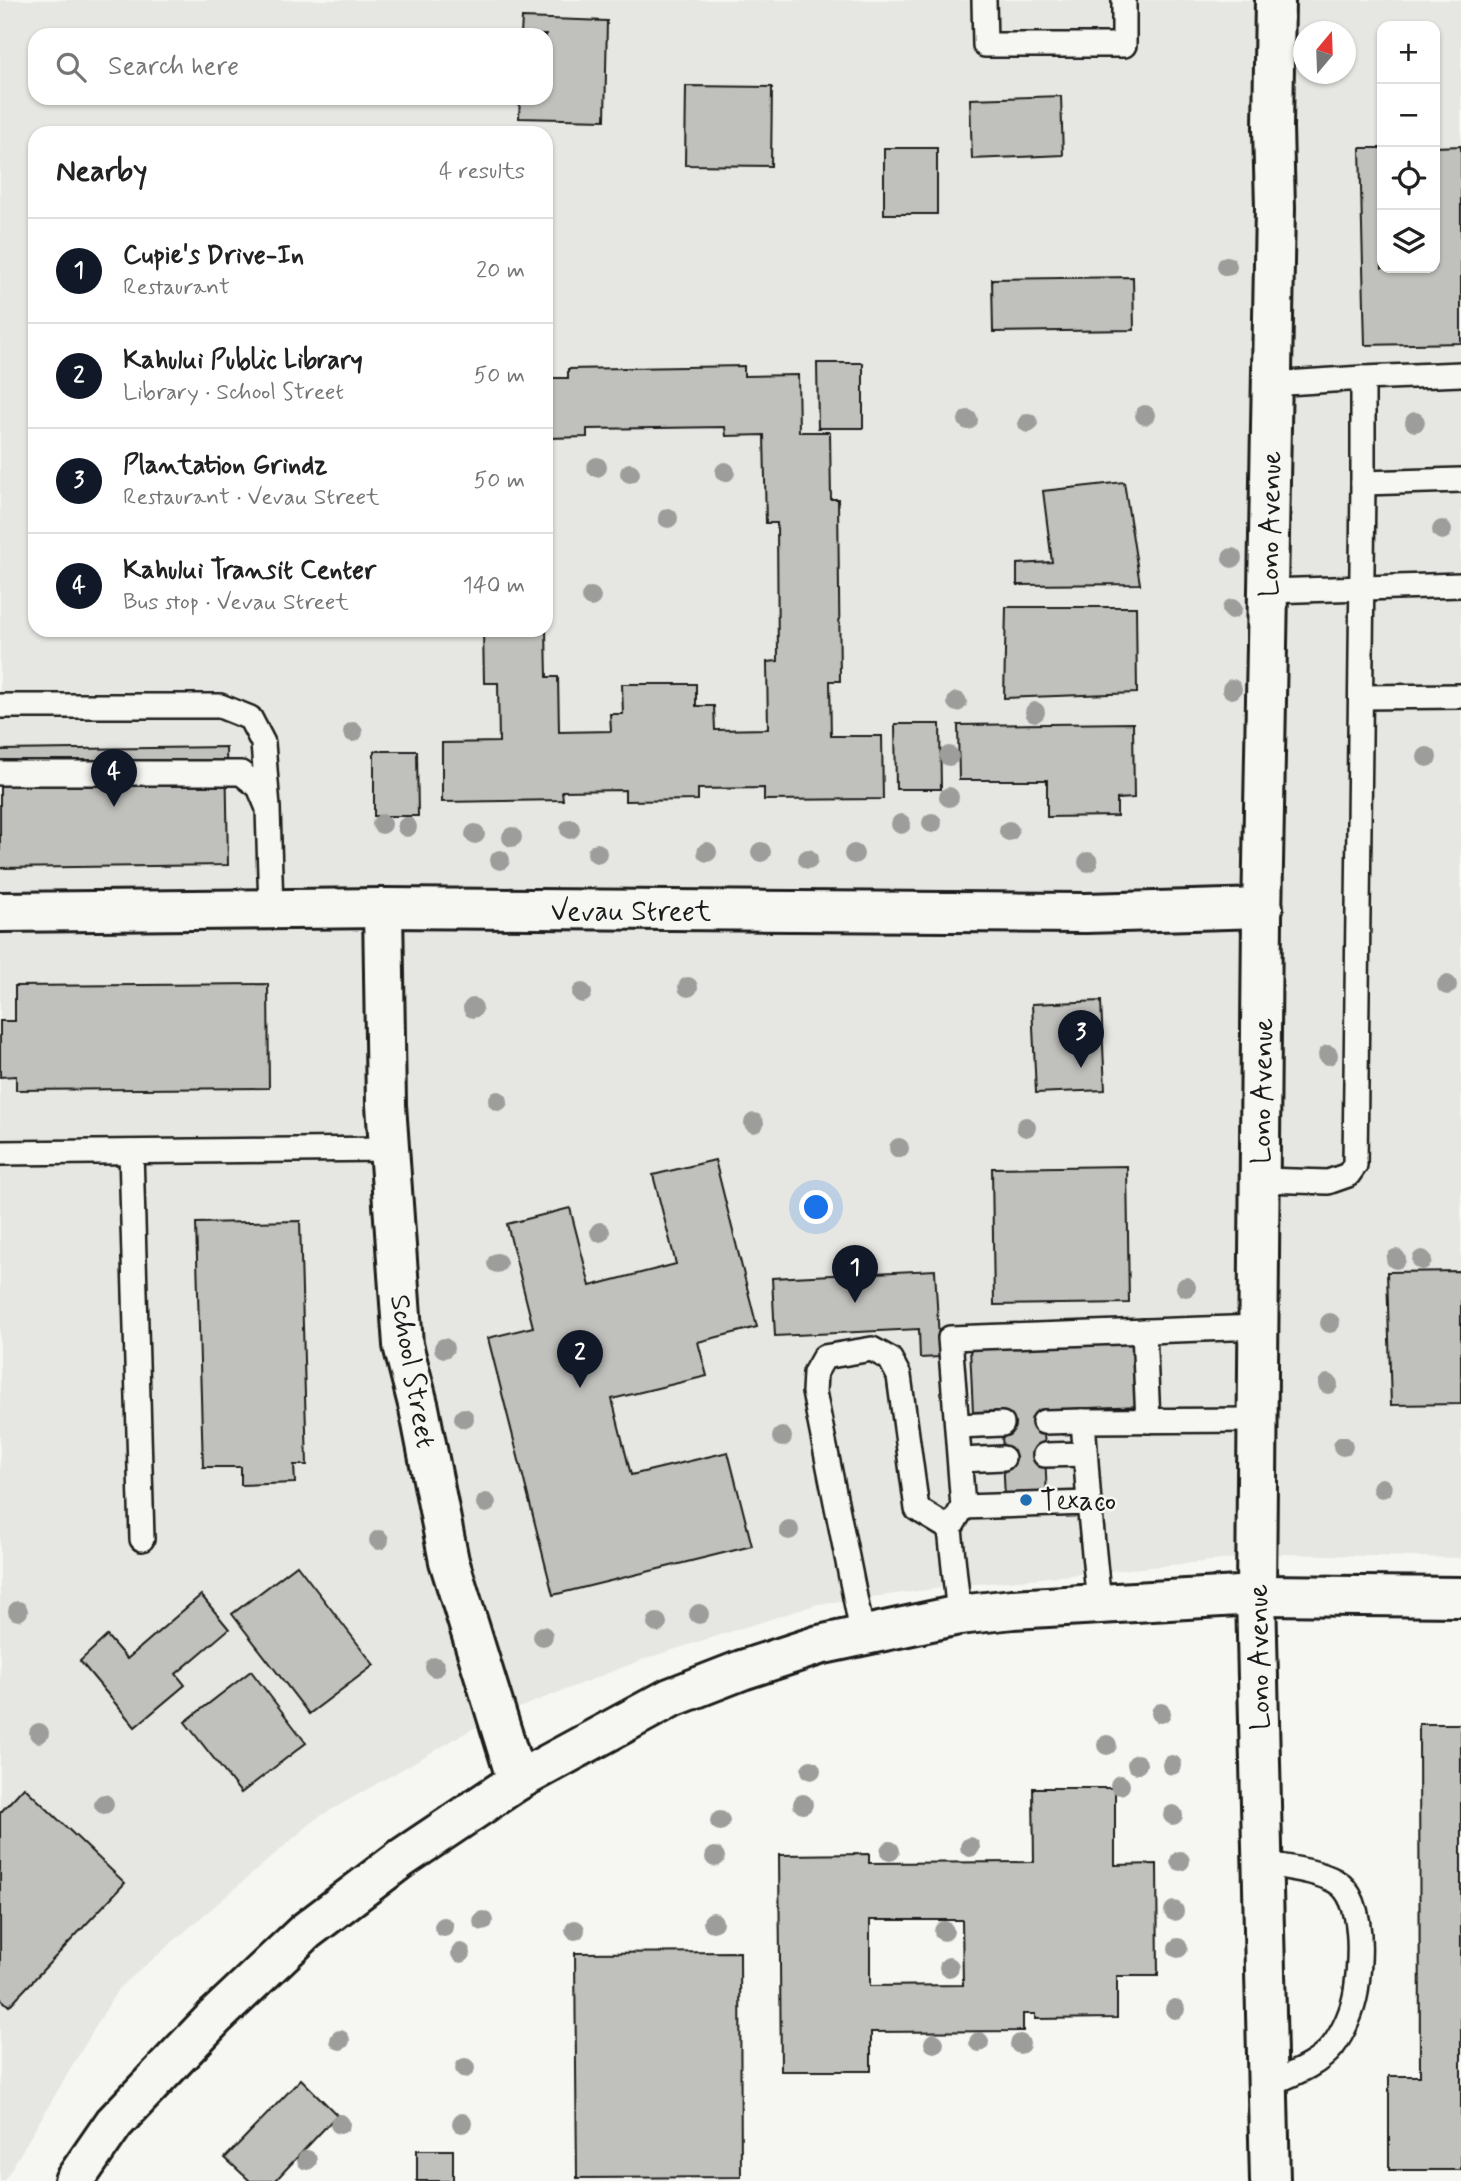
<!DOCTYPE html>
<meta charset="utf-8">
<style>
body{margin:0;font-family:Mynerve,sans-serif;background:#f6f6f6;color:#222}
.controls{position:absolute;right:21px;top:21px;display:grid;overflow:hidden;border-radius:14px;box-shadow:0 2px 5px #0004}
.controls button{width:63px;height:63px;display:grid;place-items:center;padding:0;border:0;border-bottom:2px solid #e0e0e0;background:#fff;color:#222;font:35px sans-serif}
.compass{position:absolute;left:1293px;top:21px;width:63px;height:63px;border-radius:50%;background:#fff;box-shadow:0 2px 5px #0004;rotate:19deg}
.you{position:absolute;left:817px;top:1208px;width:24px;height:24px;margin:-18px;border:5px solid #fff;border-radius:50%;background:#1a73e8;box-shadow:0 0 0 10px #1a73e833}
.badge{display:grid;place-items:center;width:46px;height:46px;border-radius:50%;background:#111827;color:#fff;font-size:23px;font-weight:700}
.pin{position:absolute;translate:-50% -58px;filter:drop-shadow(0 2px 4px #0008)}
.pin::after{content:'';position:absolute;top:37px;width:24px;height:21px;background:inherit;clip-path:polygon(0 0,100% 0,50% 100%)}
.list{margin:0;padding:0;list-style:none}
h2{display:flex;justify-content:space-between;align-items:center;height:91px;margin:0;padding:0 28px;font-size:30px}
h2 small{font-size:23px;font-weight:400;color:#767676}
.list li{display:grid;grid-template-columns:46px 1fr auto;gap:21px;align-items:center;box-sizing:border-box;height:105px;padding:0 28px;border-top:2px solid #e0e0e0}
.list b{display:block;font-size:26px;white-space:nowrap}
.list p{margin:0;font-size:23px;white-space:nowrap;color:#767676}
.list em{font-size:23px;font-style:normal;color:#767676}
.icon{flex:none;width:38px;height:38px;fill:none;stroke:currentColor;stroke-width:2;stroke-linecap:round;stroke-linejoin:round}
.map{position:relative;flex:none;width:1461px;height:2181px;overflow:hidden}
.search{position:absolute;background:#fff;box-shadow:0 2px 5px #0004;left:28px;top:28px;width:525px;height:77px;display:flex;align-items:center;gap:18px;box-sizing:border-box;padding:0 24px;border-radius:21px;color:#767676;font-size:26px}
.panel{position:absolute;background:#fff;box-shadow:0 2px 5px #0004;left:28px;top:126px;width:525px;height:511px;border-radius:21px}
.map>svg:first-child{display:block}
.built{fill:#e6e6e2;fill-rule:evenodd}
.building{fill:#c0c0bd;stroke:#1c1c1c;stroke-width:2;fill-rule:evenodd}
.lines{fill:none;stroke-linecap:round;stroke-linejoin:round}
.lane-casing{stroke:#1c1c1c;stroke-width:28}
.street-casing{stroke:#1c1c1c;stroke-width:44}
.secondary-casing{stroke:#1c1c1c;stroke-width:44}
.lane{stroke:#f6f6f2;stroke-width:23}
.street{stroke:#f6f6f2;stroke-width:38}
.secondary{stroke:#f6f6f2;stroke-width:38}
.tree{fill:#9d9d9b}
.poi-dot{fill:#1f6fb2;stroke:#f6f6f2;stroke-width:2.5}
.labels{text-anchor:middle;stroke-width:5;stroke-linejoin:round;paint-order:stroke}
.street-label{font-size:28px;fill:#1c1c1c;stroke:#f6f6f2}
.poi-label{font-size:28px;fill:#1c1c1c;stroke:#f6f6f2;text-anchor:start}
</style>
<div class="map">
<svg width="1461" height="2181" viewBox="0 0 1461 2181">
<rect width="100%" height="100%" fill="#f6f6f2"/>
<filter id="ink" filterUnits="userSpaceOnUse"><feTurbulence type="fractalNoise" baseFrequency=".0143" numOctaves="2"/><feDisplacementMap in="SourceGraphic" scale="14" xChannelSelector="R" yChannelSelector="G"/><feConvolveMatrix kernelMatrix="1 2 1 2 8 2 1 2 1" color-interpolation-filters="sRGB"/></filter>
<g filter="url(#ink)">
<path class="built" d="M0 0H1461V1558L1283 1554 956 1586 818 1604 644 1659 488 1720 317 1818 118 1989 4 2181H0ZM1382 26H1435V268H1382ZM1304 32H1346V74H1304ZM35 35H546V98H35ZM35 133H546V630H35Z"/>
<g class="building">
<path d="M522 18 607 21 605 120 519 118 520 98H546V35H521Z"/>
<path d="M686 86 772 87 771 166 685 165Z"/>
<path d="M1061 96 1063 155 972 159 970 99Z"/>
<path d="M1461 146V343L1365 345 1360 148H1382V268H1435V147Z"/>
<rect x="884" y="148" width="53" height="66"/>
<path d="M1133 277 1134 330 993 332 992 279Z"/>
<path d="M817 363H863V428H818Z"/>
<path d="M744 366V376L798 375 799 432H830L831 499H838L840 681H830L831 736H882L883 799 764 800V788L698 789V800L625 801V790L562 791 563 800 442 802V743L499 742 498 683H484L483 630H546L547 677H558L559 732 611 731 610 714H623L622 684H696V706H714L715 730 768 729 767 662 778 661 777 523H766L764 435 726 436 725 427 587 429V437L549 438 550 516 546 517V378H568V369Z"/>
<path d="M1124 482 1140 584 1017 585V564L1052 562 1043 491Z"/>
<path d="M1006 607H1136L1137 693 1004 698Z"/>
<path d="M1133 723 1134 798 1117 799V816L1047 817V780H959L958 725Z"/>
<path d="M895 724H940L941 789H896Z"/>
<path d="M226 747 228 865 0 868V750Z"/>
<path d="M374 751H417L418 816H374Z"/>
<path d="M268 984 269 1088 16 1090V1076L0 1077V1021H15V986Z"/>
<path d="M1101 1001 1105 1090 1036 1093 1032 1004Z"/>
<path d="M715 1160 757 1327 698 1342 707 1376 612 1399 631 1475 728 1452 752 1546 553 1595 488 1338 533 1327 507 1224 570 1208 590 1286 676 1264 653 1175Z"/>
<path d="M1127 1166 1129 1303 994 1305 992 1168Z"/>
<path d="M300 1221 307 1465H294L295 1483 241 1485V1467H203L196 1223Z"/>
<path d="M935 1270 940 1357 920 1358 919 1329 775 1336 772 1278Z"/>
<path d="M1461 1271V1404L1391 1405 1387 1272Z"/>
<path d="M1137 1341 1141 1406 1043 1410 1047 1497 1005 1499 1001 1411 973 1412 970 1348Z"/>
<path d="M297 1565 374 1665 309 1714 232 1614Z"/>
<path d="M201 1595 229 1629 176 1674 185 1685 135 1727 80 1661 107 1636 127 1659Z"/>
<path d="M251 1671 306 1743 241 1793 185 1722Z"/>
<path d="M1419 1724H1461V2170H1389V2076H1420Z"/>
<path d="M24 1787 125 1883 9 2006 0 1998V1813Z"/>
<path d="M1033 1788H1115V1865L1157 1864 1158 1976H1117V2018L1035 2019V2014H1023V2031L871 2032V2071H781L779 1855 869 1854V1863L1034 1862ZM870 1920H962L963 1985 870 1986Z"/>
<path d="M740 1952 741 2177 577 2178 575 1953Z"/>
<path d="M301 2079 337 2115 275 2181H250L225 2158Z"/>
<rect x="417" y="2150" width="36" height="31"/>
</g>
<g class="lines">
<g class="lane-casing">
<g id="lane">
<path d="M984 0 985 45H1124V0"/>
<path d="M1363 378 1461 374"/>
<path d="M1271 384 1363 378V483L1461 480"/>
<path d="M1268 591 1461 585"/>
<path d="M1362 697 1461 696"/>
<path d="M0 706H220L250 718 263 743 268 808 271 909"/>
<path d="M0 773H241L259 787 267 806"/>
<path d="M131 1152 142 1539"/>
<path d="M0 1153 389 1149"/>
<path d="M1260 1180 1328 1182 1348 1175 1355 1165 1363 483"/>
<path d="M1144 1331 1148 1421"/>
<path d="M1044 1422 1083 1421"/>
<path d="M958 1426 1002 1424"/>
<path d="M1045 1455 1085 1454"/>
<path d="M961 1460 1003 1458"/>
<path d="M1089 1503 1083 1421 1257 1420"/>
<path d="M963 1507 1089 1503 1099 1604"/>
<path d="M959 1615 950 1529 963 1507 950 1338 1259 1327"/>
<path d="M863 1637 814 1392 815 1373 824 1357 872 1349 890 1359 899 1376 917 1509 950 1529"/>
<path d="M1263 1863C1286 1868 1315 1870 1335 1881 1366 1898 1360 1963 1356 1992 1353 2010 1344 2031 1333 2046 1317 2066 1292 2074 1269 2084"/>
</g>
</g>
<g class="street-casing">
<g id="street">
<path d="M383 908 386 1105 403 1345 419 1408 449 1561 517 1781"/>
<path d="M0 912 383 908 1086 913 1263 908"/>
</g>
</g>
<g class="secondary-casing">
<g id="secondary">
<path d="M74 2181 114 2123 215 2017 306 1931 402 1858 517 1781 670 1698 742 1670 819 1645 959 1615 1013 1609 1256 1595 1461 1597"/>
<path d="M1270 2181 1256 1595 1262 918 1275 208 1273 127 1275 0"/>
</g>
</g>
<use href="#lane" class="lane"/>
<use href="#street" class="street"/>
<use href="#secondary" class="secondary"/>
</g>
<g class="tree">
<circle cx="1227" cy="266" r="10"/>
<circle cx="1145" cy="415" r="10"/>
<circle cx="968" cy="420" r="10"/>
<circle cx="1415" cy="422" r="10"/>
<circle cx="1028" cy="423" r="10"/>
<circle cx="597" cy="467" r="10"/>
<circle cx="725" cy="472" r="10"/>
<circle cx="630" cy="473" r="10"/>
<circle cx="668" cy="518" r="10"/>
<circle cx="1442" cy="530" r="10"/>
<circle cx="1232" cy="558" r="10"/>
<circle cx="591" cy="597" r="10"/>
<circle cx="1232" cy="609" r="10"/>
<circle cx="1232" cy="689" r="10"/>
<circle cx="957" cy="702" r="10"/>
<circle cx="1035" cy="712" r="10"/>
<circle cx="353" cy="732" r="10"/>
<circle cx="949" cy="756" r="10"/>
<circle cx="1427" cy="757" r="10"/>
<circle cx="949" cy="797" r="10"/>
<circle cx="932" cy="823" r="10"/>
<circle cx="382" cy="824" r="10"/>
<circle cx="901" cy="824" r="10"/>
<circle cx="407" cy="827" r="10"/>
<circle cx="570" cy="829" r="10"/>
<circle cx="1009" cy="831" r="10"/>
<circle cx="475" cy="834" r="10"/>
<circle cx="512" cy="837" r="10"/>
<circle cx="707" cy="852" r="10"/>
<circle cx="761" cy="852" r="10"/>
<circle cx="597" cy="853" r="10"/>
<circle cx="854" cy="854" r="10"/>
<circle cx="808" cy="859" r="10"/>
<circle cx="500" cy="860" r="10"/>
<circle cx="1088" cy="862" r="10"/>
<circle cx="1447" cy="985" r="10"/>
<circle cx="688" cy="987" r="10"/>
<circle cx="582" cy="993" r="10"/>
<circle cx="473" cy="1008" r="10"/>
<circle cx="1328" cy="1055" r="10"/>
<circle cx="498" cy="1101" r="10"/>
<circle cx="754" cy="1123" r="10"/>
<circle cx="1026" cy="1127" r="10"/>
<circle cx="899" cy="1148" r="10"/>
<circle cx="600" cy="1232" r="10"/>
<circle cx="1396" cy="1259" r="10"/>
<circle cx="1422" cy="1260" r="10"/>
<circle cx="497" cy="1263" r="10"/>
<circle cx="1186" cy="1287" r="10"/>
<circle cx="1330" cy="1323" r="10"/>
<circle cx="444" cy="1348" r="10"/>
<circle cx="1328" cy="1384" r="10"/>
<circle cx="464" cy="1418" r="10"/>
<circle cx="782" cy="1437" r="10"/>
<circle cx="1343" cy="1446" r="10"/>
<circle cx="1382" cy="1488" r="10"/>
<circle cx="486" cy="1503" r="10"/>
<circle cx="789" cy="1530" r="10"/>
<circle cx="379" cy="1540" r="10"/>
<circle cx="18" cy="1611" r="10"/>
<circle cx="699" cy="1614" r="10"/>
<circle cx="657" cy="1623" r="10"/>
<circle cx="543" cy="1636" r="10"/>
<circle cx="435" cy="1667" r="10"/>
<circle cx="1161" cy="1713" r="10"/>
<circle cx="39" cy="1733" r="10"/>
<circle cx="1107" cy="1745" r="10"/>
<circle cx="1137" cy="1764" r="10"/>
<circle cx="1172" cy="1765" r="10"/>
<circle cx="811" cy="1770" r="10"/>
<circle cx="1120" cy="1785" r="10"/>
<circle cx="104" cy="1804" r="10"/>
<circle cx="803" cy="1804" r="10"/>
<circle cx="1173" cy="1815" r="10"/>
<circle cx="720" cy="1821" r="10"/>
<circle cx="970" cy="1847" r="10"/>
<circle cx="890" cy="1851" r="10"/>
<circle cx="715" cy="1857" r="10"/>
<circle cx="1180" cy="1861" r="10"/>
<circle cx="1174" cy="1911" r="10"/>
<circle cx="483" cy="1921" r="10"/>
<circle cx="713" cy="1922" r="10"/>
<circle cx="444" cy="1927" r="10"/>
<circle cx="575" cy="1930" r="10"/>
<circle cx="944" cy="1931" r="10"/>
<circle cx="1178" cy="1948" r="10"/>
<circle cx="461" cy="1953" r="10"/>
<circle cx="949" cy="1967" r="10"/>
<circle cx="1175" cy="2009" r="10"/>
<circle cx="340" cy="2040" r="10"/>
<circle cx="979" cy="2042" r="10"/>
<circle cx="934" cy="2043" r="10"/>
<circle cx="1020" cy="2044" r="10"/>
<circle cx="465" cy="2068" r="10"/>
<circle cx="462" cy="2123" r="10"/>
<circle cx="340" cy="2124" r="10"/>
<circle cx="307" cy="2160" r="10"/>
</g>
</g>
<circle class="poi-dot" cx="1026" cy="1500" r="7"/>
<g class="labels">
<g class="street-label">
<text transform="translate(1269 524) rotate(-89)" y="10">Lono Avenue</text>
<text x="631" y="920">Vevau Street</text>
<text transform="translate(1261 1091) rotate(-89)" y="10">Lono Avenue</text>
<text transform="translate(414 1371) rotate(80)" y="10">School Street</text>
<text transform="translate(1258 1657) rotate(-91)" y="10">Lono Avenue</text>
</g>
<g class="poi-label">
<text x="1040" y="1510">Texaco</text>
</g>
</g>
</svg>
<div class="controls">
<button>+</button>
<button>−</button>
<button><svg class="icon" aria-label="locate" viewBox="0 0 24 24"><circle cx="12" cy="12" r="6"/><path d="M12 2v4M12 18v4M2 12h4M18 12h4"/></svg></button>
<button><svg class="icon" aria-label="layers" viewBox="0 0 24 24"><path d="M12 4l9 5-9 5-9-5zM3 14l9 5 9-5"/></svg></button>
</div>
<svg class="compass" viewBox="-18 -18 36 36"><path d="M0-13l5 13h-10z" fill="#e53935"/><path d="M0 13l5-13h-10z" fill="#767676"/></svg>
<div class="you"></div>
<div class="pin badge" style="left:855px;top:1303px">1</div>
<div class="pin badge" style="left:580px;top:1388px">2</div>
<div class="pin badge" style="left:1081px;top:1068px">3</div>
<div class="pin badge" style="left:114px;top:807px">4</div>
<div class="search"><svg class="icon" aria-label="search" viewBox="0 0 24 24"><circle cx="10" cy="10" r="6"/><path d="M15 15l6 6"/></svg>Search here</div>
<section class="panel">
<h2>Nearby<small>4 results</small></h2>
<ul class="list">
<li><span class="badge">1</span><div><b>Cupie's Drive-In</b><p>Restaurant</p></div><em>20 m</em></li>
<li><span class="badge">2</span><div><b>Kahului Public Library</b><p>Library · School Street</p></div><em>50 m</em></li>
<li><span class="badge">3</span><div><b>Plantation Grindz</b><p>Restaurant · Vevau Street</p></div><em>50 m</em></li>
<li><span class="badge">4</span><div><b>Kahului Transit Center</b><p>Bus stop · Vevau Street</p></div><em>140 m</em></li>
</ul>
</section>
</div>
